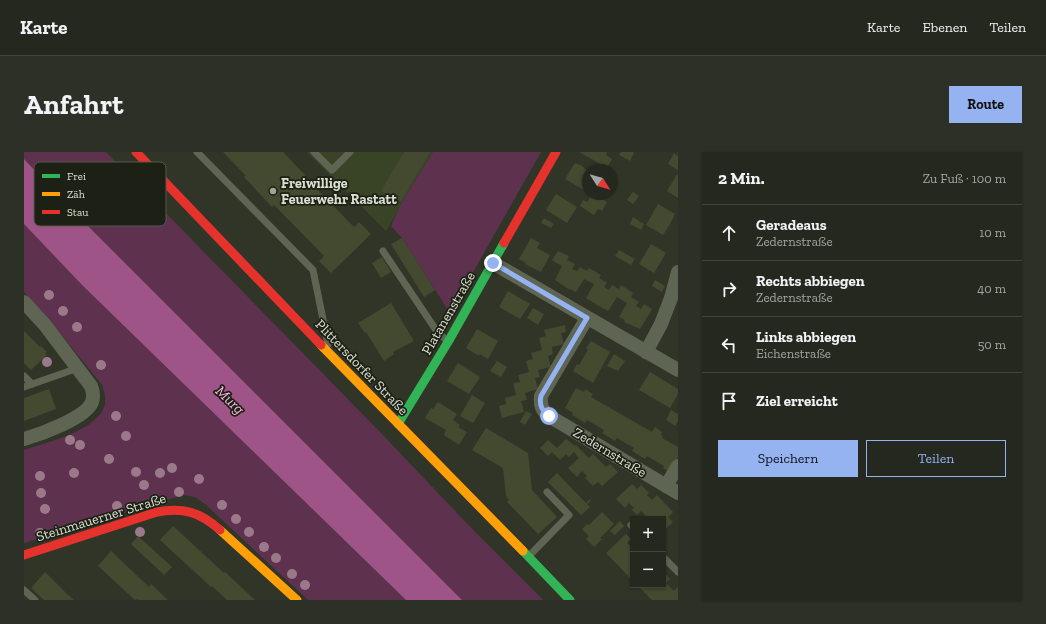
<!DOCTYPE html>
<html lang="de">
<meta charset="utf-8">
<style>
body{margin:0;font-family:"Zilla Slab",serif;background:#2d3027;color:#f1f3f6}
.controls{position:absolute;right:12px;bottom:12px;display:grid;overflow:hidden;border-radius:0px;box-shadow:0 1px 3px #0004}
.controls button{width:36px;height:36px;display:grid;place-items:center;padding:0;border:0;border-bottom:1px solid #42443c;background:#25281e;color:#f1f3f6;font:20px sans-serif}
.compass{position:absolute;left:558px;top:12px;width:36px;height:36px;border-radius:50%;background:#25281e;box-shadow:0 1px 3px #0004;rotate:127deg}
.stop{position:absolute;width:12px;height:12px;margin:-9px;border:3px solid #95b2f1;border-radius:50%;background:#fff}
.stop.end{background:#95b2f1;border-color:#fff;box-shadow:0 1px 4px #0008}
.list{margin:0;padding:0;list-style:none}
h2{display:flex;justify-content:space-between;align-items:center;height:52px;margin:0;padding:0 16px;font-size:17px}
h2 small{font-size:13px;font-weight:400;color:#a3a6a4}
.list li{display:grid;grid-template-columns:26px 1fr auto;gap:12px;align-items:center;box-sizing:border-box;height:56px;padding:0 16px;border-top:1px solid #42443c}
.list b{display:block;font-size:15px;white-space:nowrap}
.list p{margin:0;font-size:13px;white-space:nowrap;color:#a3a6a4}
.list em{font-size:13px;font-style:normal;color:#a3a6a4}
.actions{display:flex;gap:8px;padding:12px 16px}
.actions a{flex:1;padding:9px 0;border:1px solid #95b2f1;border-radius:0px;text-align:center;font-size:14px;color:#95b2f1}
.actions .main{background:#95b2f1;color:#111}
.icon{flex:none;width:22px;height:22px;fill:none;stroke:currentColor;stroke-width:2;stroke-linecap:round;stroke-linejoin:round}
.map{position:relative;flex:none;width:654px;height:448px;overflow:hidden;border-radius:0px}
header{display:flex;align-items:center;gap:24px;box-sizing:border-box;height:56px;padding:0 20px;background:#25281e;border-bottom:1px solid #42443c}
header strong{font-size:19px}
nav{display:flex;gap:22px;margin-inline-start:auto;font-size:14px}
.intro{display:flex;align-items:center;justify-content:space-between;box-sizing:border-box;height:96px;padding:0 24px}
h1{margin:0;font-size:28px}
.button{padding:10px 18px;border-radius:0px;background:#95b2f1;color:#111;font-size:14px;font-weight:700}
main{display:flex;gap:24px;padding:0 24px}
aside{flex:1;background:#25281e;border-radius:0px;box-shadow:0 1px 3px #0004}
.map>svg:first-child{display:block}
.built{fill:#394426}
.green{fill:#5e324e}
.water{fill:#9f5487}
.building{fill:#434a2f}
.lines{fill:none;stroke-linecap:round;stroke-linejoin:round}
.lane{stroke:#5e6553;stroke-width:7}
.street{stroke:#5e6553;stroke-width:14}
.fast{stroke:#30b455;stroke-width:9}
.slow{stroke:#ff9f0a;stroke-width:9}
.jam{stroke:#e5322d;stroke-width:9}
.tree{fill:#9c798a}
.route{stroke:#95b2f1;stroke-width:5}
.poi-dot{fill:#9fa496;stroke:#1c2015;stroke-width:1.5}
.labels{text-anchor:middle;stroke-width:3.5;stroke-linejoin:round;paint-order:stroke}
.poi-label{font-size:14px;font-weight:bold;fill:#dae0d1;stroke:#1c2015;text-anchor:start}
.street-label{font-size:14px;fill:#dae0d1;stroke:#1c2015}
.water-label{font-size:15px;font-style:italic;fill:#f7b4df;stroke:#1c2015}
.key{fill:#1c2015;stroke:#555a4d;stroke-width:1}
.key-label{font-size:11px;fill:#dae0d1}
</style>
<header>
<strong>Karte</strong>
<nav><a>Karte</a><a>Ebenen</a><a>Teilen</a></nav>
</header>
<div class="intro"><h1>Anfahrt</h1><a class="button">Route</a></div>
<main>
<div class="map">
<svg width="654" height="448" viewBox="0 0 654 448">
<rect width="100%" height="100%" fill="#313528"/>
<path class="built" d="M283 0H409L362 79Z"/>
<g class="green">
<path d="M0 0H82L356 280 452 381 519 448H438L54 64 0 7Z"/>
<path d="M409 0H517L426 161 378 86 367 74 377 52Z"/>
<path d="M0 72 58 133 382 448H284L181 352 171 345 159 343 0 391V298C23 290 75 279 81 252 82 245 80 239 78 233L24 166 0 140Z"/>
</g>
<path class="water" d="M0 7 54 64 438 448H382L58 133 0 72Z"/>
<g class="building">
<path d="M199 0H259L281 23 280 24 330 75 335 70 347 82 307 121 295 109 300 104 250 53 248 55 220 25 222 24Z"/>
<path d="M380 0H406L377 50 357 39Z"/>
<path d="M555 0H583L582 3 588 7 582 17 579 15 580 14Z"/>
<path d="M597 0H609L610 1 606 9 595 3Z"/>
<path d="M650 1 654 4V18L644 12Z"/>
<path d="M551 11 558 14 564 19V31L560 38 541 27Z"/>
<path d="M653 22 654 23V46L643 39Z"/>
<path d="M609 40 615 44 609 52 603 48Z"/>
<path d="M532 42 553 55 543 71 522 58Z"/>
<path d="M568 42 583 50 578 59 574 57 570 63 556 54 559 48 563 50Z"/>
<path d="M634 52 651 62 645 74 639 83 622 73Z"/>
<path d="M609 65 620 72 617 78 606 72Z"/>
<path d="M520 66 530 72 527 76 517 71Z"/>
<path d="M378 86 411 138 400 145 367 92Z"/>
<path d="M507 86 516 91 513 96 526 103 517 120 501 112 502 111 495 107Z"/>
<path d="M627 92 642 101 630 121 615 112Z"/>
<path d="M595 98 611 107 607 113 591 104Z"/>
<path d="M534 99 545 104 543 108 551 112 548 117 553 119 556 115 563 119 565 116 577 123 575 126 583 131 580 135 585 138 588 133 595 137 597 133 609 141 607 145 615 150 612 154 617 157 620 152 628 157 616 177 600 170 601 168 595 165 603 151 593 145 584 159 573 153 562 146 570 132 560 127 552 140 546 137V138L531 128 538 114 528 108Z"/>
<path d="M358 105 367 120 357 126 348 111Z"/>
<path d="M631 128 641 134 638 140 628 134Z"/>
<path d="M484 139 506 152 496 167 475 155Z"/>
<path d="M367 151 390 189 369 200 370 202 360 209 342 180 341 181 334 171Z"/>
<path d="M509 156 520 162 514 173 503 166Z"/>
<path d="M541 173 542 180 537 181 540 192 528 195 529 202 524 204 527 215 514 218 516 225 511 226 514 237 501 241 503 248 497 249 500 260 478 266 475 254 482 252 481 246 492 243 489 231 496 230 494 223 505 220 502 209 509 207 507 201 518 198 515 186 522 184 520 178Z"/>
<path d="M453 177 474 189 464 207 456 202 455 204 442 196Z"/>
<path d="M0 179 16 195 17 194 23 200 21 201 23 203 7 218 0 211Z"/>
<path d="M567 189 586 200 569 231 549 219 553 212 555 213 564 198 562 196Z"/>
<path d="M590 202 601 209 594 219 583 214Z"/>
<path d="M473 209 483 215 477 225 466 219Z"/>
<path d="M434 211 456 225 445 242 423 229Z"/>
<path d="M626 220 654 237V242L646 256 615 238Z"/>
<path d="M552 236 560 240 561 237 569 242 567 245 628 280 631 275 638 280 637 283 639 284 638 286 654 295V305L645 320 639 316 640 314 623 304 621 307 608 299 610 296 593 286 591 289 578 281 580 278 563 268 561 271 548 263 549 261 541 256Z"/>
<path d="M25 237 32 257 0 269V246Z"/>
<path d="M448 243 461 251 449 271 436 264Z"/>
<path d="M414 250 433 262 429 268 436 273 434 275 443 280 435 293 420 283 422 278 401 266 407 256 409 257Z"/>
<path d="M647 258 654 262V269L651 274 642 268Z"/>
<path d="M502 259 508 262 501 273 496 270Z"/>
<path d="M462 276 504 301 508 338 533 365 514 382 483 350 485 348 482 344 479 316 448 298Z"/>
<path d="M542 287 551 294 552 293 565 306 569 302 582 315 586 312 594 320 578 334 574 330 569 334 561 326 563 324 558 319 553 325 544 316 555 306 550 300 545 305 542 302 536 308 528 300 524 304 516 296 524 288 533 296Z"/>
<path d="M533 321 562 351 566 347 567 349 563 352 566 355 557 363 524 330Z"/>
<path d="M608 332 613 337 617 333 625 341 623 343 628 348 633 343 649 360 644 365 649 370 639 379V367H625L617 359 613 363 608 358 610 356 605 351 601 356 592 347Z"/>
<path d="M578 360 590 372 576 386 578 387 570 395 562 387 565 384 558 377 563 372 565 373Z"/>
<path d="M596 369 600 374 591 383 586 379Z"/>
<path d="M149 374 200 421 201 420 231 448H203L188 434 187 435 136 388Z"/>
<path d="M602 382 607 387 603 391 609 397V429L582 401Z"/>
<path d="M114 384 148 415 140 423 107 392Z"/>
<path d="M87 399 125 435 127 432 144 448H115L114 447 111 448 74 414Z"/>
<path d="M21 420 43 442 50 448H20L7 436Z"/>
<path d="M641 422 646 427 642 431 650 439 654 435V448H628L613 433H639V424Z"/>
</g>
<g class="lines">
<g class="lane">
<path d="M173 0 289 118 304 192"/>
<path d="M290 0 308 18 326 0"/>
<path d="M359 99 412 178 422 188"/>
<path d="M0 224 8 232"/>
<path d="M0 235 54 216"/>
<path d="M607 373 609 375"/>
<path d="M505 404 545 363 523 340"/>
<path d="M639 405 654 420"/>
<path d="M0 438 11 448"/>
</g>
<g class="street">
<path d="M469 111 654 218"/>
<path d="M0 150 21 173 67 234C69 239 70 244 68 250 62 266 17 282 0 287"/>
<path d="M563 166 517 244C516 254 518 258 525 264L654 341"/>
<path d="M622 200 637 172 647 146 654 120"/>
<path d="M642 334 654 314"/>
</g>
<g class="fast">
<path d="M374 272 424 190 480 91"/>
<path d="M499 399 546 448"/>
</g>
<g class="slow">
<path d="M297 193 499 399"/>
<path d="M196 378 273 448"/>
</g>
<g class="jam">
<path d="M112 0 297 193"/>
<path d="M480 91 532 0"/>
<path d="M0 403 133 360C159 355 176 360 196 378"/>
</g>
</g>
<g class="tree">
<circle cx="25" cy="143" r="5"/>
<circle cx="39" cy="159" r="5"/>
<circle cx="53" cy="175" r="5"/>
<circle cx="23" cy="210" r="5"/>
<circle cx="77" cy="213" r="5"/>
<circle cx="92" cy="264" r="5"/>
<circle cx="102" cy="284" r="5"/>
<circle cx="46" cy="288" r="5"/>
<circle cx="56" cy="293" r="5"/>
<circle cx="85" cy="307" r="5"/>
<circle cx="148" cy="316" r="5"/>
<circle cx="112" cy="320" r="5"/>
<circle cx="50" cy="321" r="5"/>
<circle cx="136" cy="321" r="5"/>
<circle cx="16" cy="324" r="5"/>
<circle cx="175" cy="327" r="5"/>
<circle cx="120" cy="333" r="5"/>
<circle cx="155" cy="340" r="5"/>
<circle cx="17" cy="341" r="5"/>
<circle cx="198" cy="353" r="5"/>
<circle cx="93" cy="354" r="5"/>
<circle cx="21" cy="357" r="5"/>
<circle cx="212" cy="367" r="5"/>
<circle cx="116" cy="380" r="5"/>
<circle cx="225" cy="380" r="5"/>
<circle cx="16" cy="381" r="5"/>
<circle cx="240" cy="395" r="5"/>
<circle cx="252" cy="406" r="5"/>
<circle cx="268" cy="422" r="5"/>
<circle cx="281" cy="433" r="5"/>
</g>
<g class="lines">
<path class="route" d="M469 111 563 166 517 244C515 254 518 258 525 264"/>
</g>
<circle class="poi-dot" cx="249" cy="39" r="4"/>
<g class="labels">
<g class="poi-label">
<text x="257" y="36">Freiwillige<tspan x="257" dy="16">Feuerwehr Rastatt</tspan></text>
</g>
<g class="street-label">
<text transform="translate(424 161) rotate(-60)" y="5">Platanenstraße</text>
<text transform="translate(338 215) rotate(46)" y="5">Plittersdorfer Straße</text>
<text transform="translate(586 300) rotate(31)" y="5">Zedernstraße</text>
<text transform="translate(77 365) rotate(-17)" y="5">Steinmauerner Straße</text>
</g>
<g class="water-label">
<text transform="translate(206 248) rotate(44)" y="5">Murg</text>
</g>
</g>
<rect x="10" y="10" width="132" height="64" rx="6" class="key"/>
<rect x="18" y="22" width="18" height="4" fill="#30b455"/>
<rect x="18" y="40" width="18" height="4" fill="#ff9f0a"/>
<rect x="18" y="58" width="18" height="4" fill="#e5322d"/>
<g class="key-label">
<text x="43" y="28">Frei</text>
<text x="43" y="46">Zäh</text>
<text x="43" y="64">Stau</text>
</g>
</svg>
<div class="controls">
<button>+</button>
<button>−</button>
</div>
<svg class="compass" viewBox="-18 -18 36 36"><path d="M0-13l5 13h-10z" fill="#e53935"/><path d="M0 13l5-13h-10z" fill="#a3a6a4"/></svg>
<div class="stop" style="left:525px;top:264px"></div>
<div class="stop end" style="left:469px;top:111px"></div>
</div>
<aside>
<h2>2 Min.<small>Zu Fuß · 100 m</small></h2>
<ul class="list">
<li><svg class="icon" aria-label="ahead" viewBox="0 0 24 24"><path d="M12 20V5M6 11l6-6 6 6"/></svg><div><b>Geradeaus</b><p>Zedernstraße</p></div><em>10 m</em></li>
<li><svg class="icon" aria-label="right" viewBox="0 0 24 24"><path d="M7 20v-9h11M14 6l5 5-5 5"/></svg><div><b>Rechts abbiegen</b><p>Zedernstraße</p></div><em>40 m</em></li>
<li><svg class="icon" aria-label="left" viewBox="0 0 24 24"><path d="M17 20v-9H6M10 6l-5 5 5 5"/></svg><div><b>Links abbiegen</b><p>Eichenstraße</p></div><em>50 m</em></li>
<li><svg class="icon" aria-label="arrive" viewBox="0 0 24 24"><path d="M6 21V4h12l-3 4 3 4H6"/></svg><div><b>Ziel erreicht</b></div></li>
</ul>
<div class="actions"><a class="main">Speichern</a><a>Teilen</a></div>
</aside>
</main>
